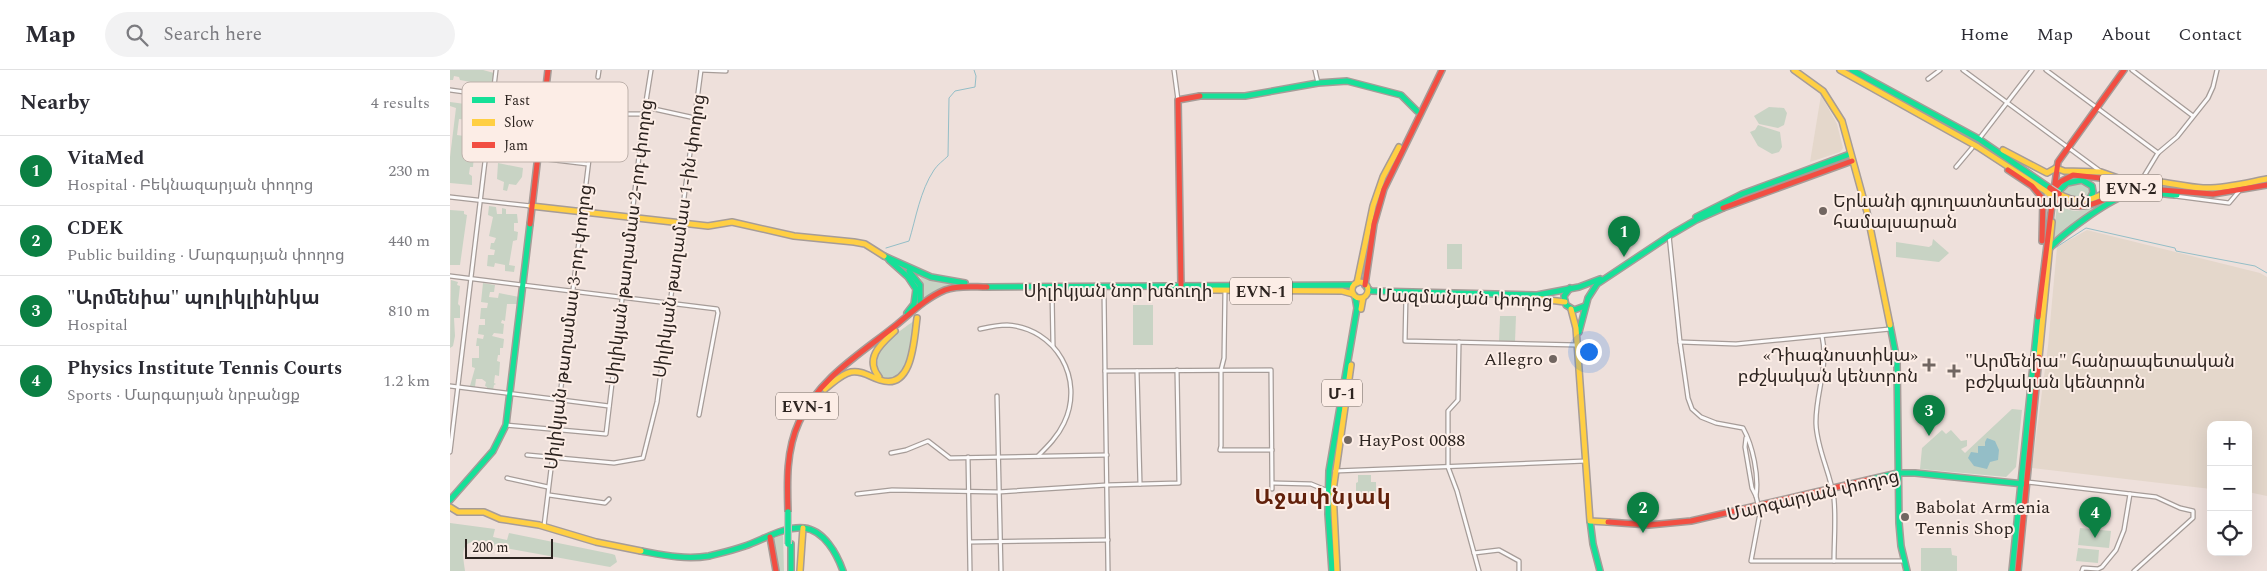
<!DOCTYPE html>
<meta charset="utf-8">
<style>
body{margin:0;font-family:Spectral,"Noto Sans Armenian",serif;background:#f2f2f3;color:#2b2b33}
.controls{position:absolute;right:15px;bottom:15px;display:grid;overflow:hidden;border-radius:10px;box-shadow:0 5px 20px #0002}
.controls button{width:45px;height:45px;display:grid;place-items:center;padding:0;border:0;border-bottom:1px solid #e1e1e2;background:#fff;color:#2b2b33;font:25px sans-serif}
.scale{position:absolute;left:15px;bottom:12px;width:88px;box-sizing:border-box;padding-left:5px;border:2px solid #2d2420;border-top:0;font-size:14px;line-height:18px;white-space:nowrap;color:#2d2420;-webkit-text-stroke:4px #fcede6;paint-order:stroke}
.you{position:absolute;left:1138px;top:281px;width:18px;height:18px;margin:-12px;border:4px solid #fff;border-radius:50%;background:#1a73e8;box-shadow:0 0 0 8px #1a73e833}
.badge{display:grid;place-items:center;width:32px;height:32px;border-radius:50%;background:#0b8043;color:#fff;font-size:16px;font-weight:700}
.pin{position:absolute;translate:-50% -41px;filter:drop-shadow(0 1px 2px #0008)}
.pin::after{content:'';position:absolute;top:26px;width:18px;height:15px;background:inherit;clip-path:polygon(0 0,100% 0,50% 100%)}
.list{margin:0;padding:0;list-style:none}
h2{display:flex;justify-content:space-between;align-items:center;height:65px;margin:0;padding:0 20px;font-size:21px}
h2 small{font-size:16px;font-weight:400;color:#7c7c81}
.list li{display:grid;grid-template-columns:32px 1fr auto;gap:15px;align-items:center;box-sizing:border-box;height:70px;padding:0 20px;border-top:1px solid #e1e1e2}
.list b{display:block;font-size:19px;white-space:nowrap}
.list p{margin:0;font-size:16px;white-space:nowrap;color:#7c7c81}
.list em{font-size:16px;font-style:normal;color:#7c7c81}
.icon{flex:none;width:28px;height:28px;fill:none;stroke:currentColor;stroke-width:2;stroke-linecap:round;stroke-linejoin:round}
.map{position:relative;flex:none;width:1817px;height:501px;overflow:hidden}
header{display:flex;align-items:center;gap:30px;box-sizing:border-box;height:70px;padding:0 25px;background:#fff;border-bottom:1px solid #e1e1e2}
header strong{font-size:24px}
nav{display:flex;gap:28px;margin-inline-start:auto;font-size:18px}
.search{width:350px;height:45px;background:#f2f2f3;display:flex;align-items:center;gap:12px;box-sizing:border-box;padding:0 18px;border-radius:28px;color:#7c7c81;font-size:19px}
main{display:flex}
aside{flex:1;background:#fff}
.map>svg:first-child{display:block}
.industrial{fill:#e4d7cb}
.green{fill:#c8d3c4}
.water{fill:#94bec7}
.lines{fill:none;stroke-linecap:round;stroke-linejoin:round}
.stream{stroke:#94bec7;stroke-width:1}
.street-casing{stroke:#a69c98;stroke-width:5.5}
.fast-casing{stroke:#a69c98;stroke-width:8}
.slow-casing{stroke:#a69c98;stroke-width:8}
.jam-casing{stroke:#a69c98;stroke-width:8}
.street{stroke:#fcfafa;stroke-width:3}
.fast{stroke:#16e098;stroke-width:5}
.slow{stroke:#ffcf43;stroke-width:5}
.jam{stroke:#f24e42;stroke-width:5}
.fast-bridge-casing{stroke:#c7c0bd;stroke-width:8;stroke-linecap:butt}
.slow-bridge-casing{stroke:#c7c0bd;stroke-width:8;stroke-linecap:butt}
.jam-bridge-casing{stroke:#c7c0bd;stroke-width:8;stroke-linecap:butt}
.fast-bridge{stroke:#16e098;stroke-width:5.5}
.slow-bridge{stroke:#ffcf43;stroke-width:5.5}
.jam-bridge{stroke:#f24e42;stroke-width:5.5}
.poi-dot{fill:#716661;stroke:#fcede6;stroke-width:2}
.labels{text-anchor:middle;stroke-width:4;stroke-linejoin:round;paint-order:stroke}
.shield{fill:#fcede6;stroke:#6b605b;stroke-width:1}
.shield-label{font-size:16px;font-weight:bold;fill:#2d2420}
.poi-label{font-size:18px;fill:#2d2420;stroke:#fcede6;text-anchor:start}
.street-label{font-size:18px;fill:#2d2420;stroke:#fcede6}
.district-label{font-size:22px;font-weight:bold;letter-spacing:1px;fill:#62210b;stroke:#fcede6}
.key{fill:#fcede6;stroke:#beb1ab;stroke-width:1}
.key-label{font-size:14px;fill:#2d2420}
</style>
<header>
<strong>Map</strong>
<div class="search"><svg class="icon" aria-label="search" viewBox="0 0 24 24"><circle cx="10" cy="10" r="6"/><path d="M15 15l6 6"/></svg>Search here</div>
<nav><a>Home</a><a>Map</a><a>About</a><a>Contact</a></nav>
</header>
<main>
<aside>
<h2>Nearby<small>4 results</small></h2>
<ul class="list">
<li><span class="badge">1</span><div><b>VitaMed</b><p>Hospital · Բեկնազարյան փողոց</p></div><em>230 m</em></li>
<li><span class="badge">2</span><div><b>CDEK</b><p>Public building · Մարգարյան փողոց</p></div><em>440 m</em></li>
<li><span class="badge">3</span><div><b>&quot;Արմենիա&quot; պոլիկլինիկա</b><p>Hospital</p></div><em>810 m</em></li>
<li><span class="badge">4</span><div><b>Physics Institute Tennis Courts</b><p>Sports · Մարգարյան նրբանցք</p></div><em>1.2 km</em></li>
</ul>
</aside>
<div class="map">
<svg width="1817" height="501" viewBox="0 0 1817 501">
<rect width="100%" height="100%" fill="#eee0db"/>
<g class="industrial">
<path d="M1371 25 1387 54 1393 78 1390 82 1360 92Z"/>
<path d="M1637 160 1810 203 1817 207V426L1798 422V355H1761V419L1582 398 1598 276 1607 177Z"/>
</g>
<g class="green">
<path d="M0 0H33L44 3 42 16 10 10 9 7 4 6 3 10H0Z"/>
<path d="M16 27 31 29 27 51 9 49 7 65 28 68 26 78H20V83L24 84 23 97H20L19 104 22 106V115L0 113V87L6 38 0 36V32L15 34Z"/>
<path d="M1319 37 1334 38 1337 43 1334 55 1328 58 1309 54 1304 46Z"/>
<path d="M1308 55 1330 62 1332 77 1329 82 1322 84 1308 76 1300 62 1305 60Z"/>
<path d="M48 93 73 98 72 107 66 115 59 114 57 121 53 120 54 112 47 109Z"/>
<path d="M1624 111 1637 113 1641 119 1639 128 1631 132 1609 122Z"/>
<path d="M1681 120H1704L1679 123 1603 170 1607 134C1633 149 1640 137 1662 126 1668 123 1675 122 1681 120Z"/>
<path d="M39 136 46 137 47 144H52V138L56 139V144H67L68 153H64V161L68 162 67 170 63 171 59 195 65 196 64 202 55 201V195L45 193 44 197 37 196 38 185H44L45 180 40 179 41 173H44L46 168 39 166 43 147 38 145Z"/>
<path d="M0 140 14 141V144L17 145 10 195H0Z"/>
<path d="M1483 169 1499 183 1489 192 1446 187V172L1479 177 1482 175Z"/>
<rect x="997" y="174" width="15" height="25"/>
<path d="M465 202 506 214 473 230C474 219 475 210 465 202Z"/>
<path d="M1 210 8 212 7 215 10 216 8 234 10 236V248H4L5 266 3 276 0 278Z"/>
<path d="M33 213 45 215 44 222H40L39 227 48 228 49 223 69 227 68 234H57L55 251 52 250 51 253 54 254 53 264 44 263 42 266 54 269 53 278H50V285H48L47 291 50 292 49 306 45 305 44 313 46 314 44 315 43 320H37V317L35 316 36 312 32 309H26L25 317 20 316 25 298 22 297V288H29V276H26L27 268 33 269 34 265 28 264 29 255H35V249H30L31 238H37L38 233 31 232Z"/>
<rect x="683" y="235" width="20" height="40"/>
<path d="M1050 246H1066L1065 272 1049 271Z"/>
<path d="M465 250 456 298 445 308C438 309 432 308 427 302 413 283 452 260 465 250Z"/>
<path d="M1562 339 1572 340 1566 397 1556 407 1470 399 1472 378 1492 360 1496 364 1501 360 1511 371 1517 370V376L1511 379 1515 383Z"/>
<path d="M908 405H921V412H926V430H911V426H909L908 430H906V413L908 412Z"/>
<path d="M0 453 45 459 43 467 57 470 59 463 162 484 165 485 167 492 160 497 22 472C9 475 14 491 15 501H0Z"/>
<path d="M1630 458 1661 461 1659 478 1628 475Z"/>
<path d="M333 464 334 501H328L323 469Z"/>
<path d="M1471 478H1501L1502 485 1507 486V501H1471Z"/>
<path d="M1628 478 1649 480 1648 493 1626 491Z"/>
</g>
<path class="water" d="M1537 368 1545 371 1549 380 1548 390 1540 392 1537 399 1524 396 1518 388 1521 382 1528 383V376H1535V372Z"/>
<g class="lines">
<g class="stream">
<path d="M436 178 459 171C466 148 470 121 484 100 487 95 494 90 498 86L499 28 505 21 525 17 526 6 524 0"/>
<path d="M1605 178 1636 158 1725 178 1726 181 1805 196 1817 203"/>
</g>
<g class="street-casing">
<g id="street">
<path d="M251 0 276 1"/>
<path d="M724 0 728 30"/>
<path d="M865 0 868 13"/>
<path d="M1513 0 1650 101"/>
<path d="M1596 0 1708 83"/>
<path d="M1682 0 1743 46"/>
<path d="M148 7 149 0"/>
<path d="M1478 9 1490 0"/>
<path d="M0 20 130 38 165 44H194"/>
<path d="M195 37 245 48"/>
<path d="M1529 69 1582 0"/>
<path d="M37 82 138 94"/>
<path d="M1506 97 1522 78"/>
<path d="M1691 111 1708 83 1727 67 1758 28 1763 17 1767 0"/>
<path d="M1725 126 1779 133 1790 120"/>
<path d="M0 127 81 136"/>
<path d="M1219 165 1230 272 1238 328 1242 339 1251 347 1266 353 1293 358C1303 376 1309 406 1306 426"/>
<path d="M0 206 267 239 268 243 249 345"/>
<path d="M602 221 603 276"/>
<path d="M654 221 655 301 821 300 822 419"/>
<path d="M775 221 774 288 771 300V376L770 380H822"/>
<path d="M956 225 955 271 1127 275"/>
<path d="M530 259C539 257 547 255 557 255 606 258 635 309 614 353 608 366 598 376 588 386"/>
<path d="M1372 266C1379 298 1365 324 1366 354 1367 380 1381 404 1384 429 1386 449 1384 471 1384 491"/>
<path d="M1009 272 1008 330 998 341V397L1007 421 1029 501"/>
<path d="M1230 272 1286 274 1440 259"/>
<path d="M655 301 658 501"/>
<path d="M687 301 690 414"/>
<path d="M0 316 159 336"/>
<path d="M547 326 551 501"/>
<path d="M56 355 156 364 194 44 201 0"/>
<path d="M1296 368 1295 377 1302 418 1306 426 1310 443 1301 491H1455"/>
<path d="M0 382 46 0"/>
<path d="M441 383 456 380 478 371 500 388 657 385"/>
<path d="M77 385 164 393 193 388 207 332 251 0"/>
<path d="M518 387 520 501"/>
<path d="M885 401 1136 391"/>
<path d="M57 408 98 417"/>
<path d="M1577 412 1706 427 1730 438 1743 441V448L1684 501"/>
<path d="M823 413 861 414 878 421"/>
<path d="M407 424 442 420 548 422 657 415 729 413 727 300"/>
<path d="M99 425 155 433 159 429"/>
<path d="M94 456 143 57"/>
<path d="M520 472 658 470"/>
<path d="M1024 483 1049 480 1069 491V501"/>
<path d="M1632 501 1633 498 1648 499 1652 497 1666 480 1674 460 1680 424"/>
</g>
</g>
<g class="fast-casing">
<g id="fast">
<path d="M1402 0 1529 69 1600 118"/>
<path d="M750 26H795L868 13 897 11 951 25 967 41"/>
<path d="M1605 125 1617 113 1632 110 1642 116 1643 122 1639 131"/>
<path d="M1246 147 1292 124 1400 84"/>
<path d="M1599 179C1613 163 1656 132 1676 125 1692 120 1711 124 1727 125"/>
<path d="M434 186 481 207 515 213"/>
<path d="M439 190 458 207 466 219 464 234 457 243"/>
<path d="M459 201 470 215V232"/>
<path d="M537 217 904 215"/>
<path d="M917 218 921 221 1087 225 1129 217 1150 209"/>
<path d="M1120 218 1114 226 1116 235 1124 240 1135 236"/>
<path d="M1440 255 1447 291 1449 453 1451 476 1457 501"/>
<path d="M1129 262 1138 228 1147 214 1222 164 1246 150 1273 138"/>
<path d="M1422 409 1448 403H1465L1574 414"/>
<path d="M0 430 43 381 56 355 80 154"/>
<path d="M1140 450 1143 474 1150 501"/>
<path d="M341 474V501"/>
<path d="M191 481C213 485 235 490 259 486 271 483 284 480 295 476 313 470 334 456 354 458 374 460 387 484 393 501"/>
<path d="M882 501 878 444 879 401 907 238 905 226"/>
<path d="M1562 501 1588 247"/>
</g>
</g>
<g class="slow-casing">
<g id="slow">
<path d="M1344 0 1373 21 1392 51 1417 142 1440 255"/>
<path d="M1390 0 1528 77 1597 122"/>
<path d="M1553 80 1597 103 1606 98"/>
<path d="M1606 98 1614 101 1651 102 1671 109"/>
<path d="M1609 124C1642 142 1653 117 1684 112 1707 108 1730 117 1753 118 1774 119 1796 113 1817 109"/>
<path d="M81 136 258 156 282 152 344 166 404 172 415 174 434 186"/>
<circle cx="910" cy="220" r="8"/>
<path d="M907 213 923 136 933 107 949 77"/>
<path d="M763 220 892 221 903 224"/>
<path d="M1083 228 1115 232"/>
<path d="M911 239 913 228"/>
<path d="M1121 239 1126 258 1140 451 1158 452"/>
<path d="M1589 287 1602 152"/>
<path d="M429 307C414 288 431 274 445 261"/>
<path d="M375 319C383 313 391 304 401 302 412 300 420 307 430 310 463 321 464 269 467 248"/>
<path d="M0 437 8 442H34L50 449 89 455 146 472 191 481"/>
<path d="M350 501 353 458"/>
<path d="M887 501 883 421 901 295"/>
</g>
</g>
<g class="jam-casing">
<g id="jam">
<path d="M1558 100 1582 116 1593 129 1592 171"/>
<path d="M1604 120 1608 92 1674 0"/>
<path d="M1605 129C1637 148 1654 125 1685 118L1763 124 1817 115"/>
<path d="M1273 138 1402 91"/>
<path d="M80 154 98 0"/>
<path d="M915 215 924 154 934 119 992 0"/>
<path d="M731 216 728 30 750 26"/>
<path d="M1588 247 1604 119 1610 112 1623 105 1687 112"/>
<path d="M338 442C337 412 336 380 349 352 368 309 410 284 445 256 461 243 476 228 495 220 508 215 523 217 537 217"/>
<path d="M1158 452 1199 455 1241 451 1422 409"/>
<path d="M320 467 326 501"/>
<path d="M1568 501 1589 287"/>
</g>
</g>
<use href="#street" class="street"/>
<use href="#fast" class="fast"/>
<use href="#slow" class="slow"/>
<use href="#jam" class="jam"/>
<g class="fast-bridge-casing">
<path id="fast-bridge" d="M338 442V474"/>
</g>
<g class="slow-bridge-casing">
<path id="slow-bridge" d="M1597 122 1605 129"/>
</g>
<g class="jam-bridge-casing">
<path id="jam-bridge" d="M1600 118 1609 124"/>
</g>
<use href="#fast-bridge" class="fast-bridge"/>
<use href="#slow-bridge" class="slow-bridge"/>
<use href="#jam-bridge" class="jam-bridge"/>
</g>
<g class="poi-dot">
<circle cx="1373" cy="141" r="5"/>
<circle cx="1103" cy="289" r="5"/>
<path d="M1476.5 287.5h5v5h5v5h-5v5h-5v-5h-5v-5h5z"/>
<path d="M1501.5 293.5h5v5h5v5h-5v5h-5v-5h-5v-5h5z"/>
<circle cx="898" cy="370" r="5"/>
<circle cx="1455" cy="447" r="5"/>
</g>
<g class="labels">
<g class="shield">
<rect x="1650" y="104.5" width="62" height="27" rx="4"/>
<rect x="780" y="207.5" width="62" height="27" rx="4"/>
<rect x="872" y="309.5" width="40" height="27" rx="4"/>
<rect x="326" y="322.5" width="62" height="27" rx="4"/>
</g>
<g class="shield-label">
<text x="1681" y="124">EVN-2</text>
<text x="811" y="227">EVN-1</text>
<text x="892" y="329">Մ-1</text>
<text x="357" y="342">EVN-1</text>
</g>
<g class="poi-label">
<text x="1383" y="137">Երևանի գյուղատնտեսական<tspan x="1383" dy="21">համալսարան</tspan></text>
<text x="1468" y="291" text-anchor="end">«Դիագնոստիկա»<tspan x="1468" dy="21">բժշկական կենտրոն</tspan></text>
<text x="1093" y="295" text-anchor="end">Allegro</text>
<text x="1515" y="297">"Արմենիա" հանրապետական<tspan x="1515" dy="21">բժշկական կենտրոն</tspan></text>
<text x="908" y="376">HayPost 0088</text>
<text x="1465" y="443">Babolat Armenia<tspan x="1465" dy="21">Tennis Shop</tspan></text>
</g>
<g class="street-label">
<text transform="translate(229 166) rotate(-82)" y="6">Սիլիկյան թաղամաս 1-ին փողոց</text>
<text transform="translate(179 172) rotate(-83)" y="6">Սիլիկյան թաղամաս 2-րդ փողոց</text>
<text x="668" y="227">Սիլիկյան նոր խճուղի</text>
<text transform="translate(1015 228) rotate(2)" y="6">Մազմանյան փողոց</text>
<text transform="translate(118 257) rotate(-83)" y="6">Սիլիկյան թաղամաս 3-րդ փողոց</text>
<text transform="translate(1363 425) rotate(-13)" y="6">Մարգարյան փողոց</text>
</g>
<g class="district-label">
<text x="873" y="434">Աջափնյակ</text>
</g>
</g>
<rect x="12" y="12" width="166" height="80" rx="8" class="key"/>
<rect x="22" y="27" width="23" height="6" fill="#16e098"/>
<rect x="22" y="49" width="23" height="7" fill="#ffcf43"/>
<rect x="22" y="72" width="23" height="6" fill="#f24e42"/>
<g class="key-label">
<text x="54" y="35">Fast</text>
<text x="54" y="57">Slow</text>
<text x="54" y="80">Jam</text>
</g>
</svg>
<div class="controls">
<button>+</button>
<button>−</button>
<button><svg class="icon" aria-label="locate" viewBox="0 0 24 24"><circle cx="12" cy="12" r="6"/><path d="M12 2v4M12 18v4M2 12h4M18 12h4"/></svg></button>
</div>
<div class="scale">200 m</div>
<div class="you"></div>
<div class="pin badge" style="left:1174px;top:187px">1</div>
<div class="pin badge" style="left:1193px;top:463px">2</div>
<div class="pin badge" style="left:1479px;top:366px">3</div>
<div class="pin badge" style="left:1645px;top:468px">4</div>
</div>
</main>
